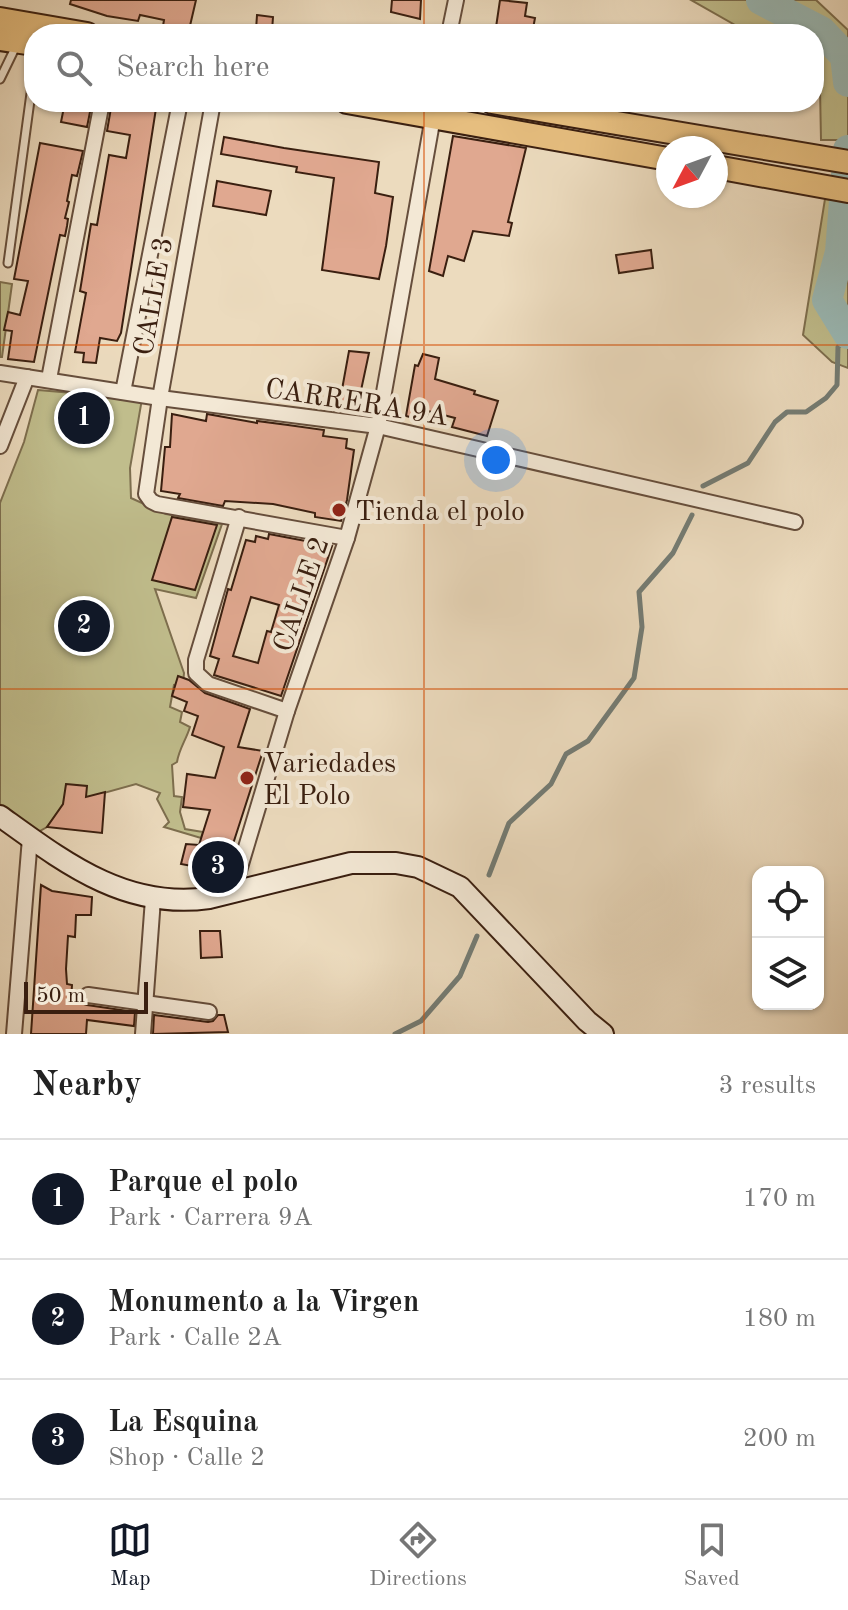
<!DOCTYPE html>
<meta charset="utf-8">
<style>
body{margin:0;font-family:"Old Standard TT",serif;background:#f6f6f6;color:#222}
.controls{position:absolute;right:24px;bottom:24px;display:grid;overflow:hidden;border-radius:16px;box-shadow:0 2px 6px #0004}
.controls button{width:72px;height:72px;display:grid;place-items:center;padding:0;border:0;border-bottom:2px solid #e0e0e0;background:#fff;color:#222;font:40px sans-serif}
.compass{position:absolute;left:656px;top:136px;width:72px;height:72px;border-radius:50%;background:#fff;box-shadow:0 2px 6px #0004;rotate:229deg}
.scale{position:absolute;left:24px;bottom:20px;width:124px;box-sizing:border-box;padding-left:8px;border:4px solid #3a1f10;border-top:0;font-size:22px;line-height:28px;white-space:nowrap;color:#3a1f10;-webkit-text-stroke:6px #f3e8d5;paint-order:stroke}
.you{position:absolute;left:496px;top:460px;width:28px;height:28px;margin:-20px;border:6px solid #fff;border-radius:50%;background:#1a73e8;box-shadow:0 0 0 12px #1a73e833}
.badge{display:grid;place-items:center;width:52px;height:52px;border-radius:50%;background:#111827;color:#fff;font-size:26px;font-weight:700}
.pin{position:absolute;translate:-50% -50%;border:4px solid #fff;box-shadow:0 2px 8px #0006}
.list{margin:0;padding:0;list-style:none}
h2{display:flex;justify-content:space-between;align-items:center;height:104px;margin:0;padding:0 32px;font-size:34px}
h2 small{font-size:26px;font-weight:400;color:#767676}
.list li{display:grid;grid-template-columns:52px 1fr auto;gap:24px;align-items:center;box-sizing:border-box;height:120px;padding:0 32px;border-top:2px solid #e0e0e0}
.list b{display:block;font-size:30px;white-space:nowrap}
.list p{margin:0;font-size:26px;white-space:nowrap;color:#767676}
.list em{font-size:26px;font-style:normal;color:#767676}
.icon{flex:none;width:44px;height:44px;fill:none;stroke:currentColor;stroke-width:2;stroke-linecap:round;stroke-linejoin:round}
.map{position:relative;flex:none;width:848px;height:1034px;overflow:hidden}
.search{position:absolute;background:#fff;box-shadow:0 2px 6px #0004;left:24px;right:24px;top:24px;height:88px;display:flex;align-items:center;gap:20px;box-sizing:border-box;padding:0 28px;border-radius:32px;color:#767676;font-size:30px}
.sheet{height:464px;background:#fff}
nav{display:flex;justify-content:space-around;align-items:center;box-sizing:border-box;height:112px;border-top:2px solid #e0e0e0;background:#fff;font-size:22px;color:#767676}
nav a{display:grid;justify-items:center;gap:4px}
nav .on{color:#111827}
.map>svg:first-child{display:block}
.green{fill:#c0bd8c;stroke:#7d6e4e;stroke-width:2}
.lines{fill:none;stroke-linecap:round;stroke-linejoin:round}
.stream{stroke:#747c74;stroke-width:5}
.river{stroke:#9abab7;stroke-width:30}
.building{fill:#e0a890;stroke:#3a1f10;stroke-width:2;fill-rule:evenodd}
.service-casing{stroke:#664e3c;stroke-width:11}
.minor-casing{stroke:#664e3c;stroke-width:18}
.secondary-casing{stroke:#3a1f10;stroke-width:24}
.primary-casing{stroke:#3a1f10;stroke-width:26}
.service{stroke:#f3e8d5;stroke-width:7}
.minor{stroke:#f3e8d5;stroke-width:14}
.secondary{stroke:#f3e8d5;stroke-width:20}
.primary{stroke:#e6be7f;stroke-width:22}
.grid{fill:none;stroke:#d7530c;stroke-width:2;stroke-opacity:0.55}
.poi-dot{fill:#8f2418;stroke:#f3e8d5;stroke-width:3}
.labels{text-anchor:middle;stroke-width:8;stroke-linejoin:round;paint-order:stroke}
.street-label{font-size:28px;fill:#3a1f10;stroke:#f3e8d5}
.poi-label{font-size:28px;fill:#3a1f10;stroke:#f3e8d5;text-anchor:start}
</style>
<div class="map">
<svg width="848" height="1034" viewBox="0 0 848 1034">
<rect width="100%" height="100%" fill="#ecdbbe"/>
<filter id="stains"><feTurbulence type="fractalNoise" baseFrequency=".0025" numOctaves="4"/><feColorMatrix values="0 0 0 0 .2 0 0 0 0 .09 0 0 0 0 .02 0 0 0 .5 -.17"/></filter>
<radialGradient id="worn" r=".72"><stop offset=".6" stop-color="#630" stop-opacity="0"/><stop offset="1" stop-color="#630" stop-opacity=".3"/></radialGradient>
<g class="green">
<path d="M691 0H816L848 30V140H821L820 88 814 78V34H751Z"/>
<path d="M825 199 848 202V368L832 362 803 335Z"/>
<path d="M0 282 12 284 2 357H0Z"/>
<path d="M38 390 142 399 130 468 131 498 166 514 222 524 196 598 155 589 184 673 183 684 174 685 170 707 182 712 180 722 190 727C186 740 179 749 177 762L172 765 174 796 182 797 180 812 185 829 203 832 201 838 164 827 169 822 157 799 160 793 136 784 64 804 47 827 38 832 0 804V503L24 442Z"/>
</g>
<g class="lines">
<g class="stream">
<path d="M703 486 748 463 775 422 787 412H806L826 398 837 385 838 347 848 338"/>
<path d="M489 875 509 823 551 784 566 754 588 741 634 678 642 627 639 592 673 553 692 515"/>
<path d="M395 1034 421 1021 460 976 477 936"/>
</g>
<g class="river">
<path d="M761 0 821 31 845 56 848 82"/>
<path d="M848 150 840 252 827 300 848 334"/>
</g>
</g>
<g class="building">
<path d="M71 0H196L189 30 163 26 164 20 140 15 138 21 107 16 70 4Z"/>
<path d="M392 0H421L420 19 391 12Z"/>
<path d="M500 0 527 3 525 16 535 18 532 34H495Z"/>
<path d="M257 15 273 17 272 31 256 30Z"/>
<path d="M65 102H92L87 127 61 122Z"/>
<path d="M112 102H157L121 333 117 341 100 338 96 363 83 362 84 353 75 352 86 293 80 291 91 224 97 225 109 155 126 158 130 135 107 131Z"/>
<path d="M453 136 526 148 508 222 512 223 509 236 473 231 464 261 448 256 443 276 429 271Z"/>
<path d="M224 137 284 148 379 162 375 193 393 197 386 246 379 279 322 270 334 178 296 172 297 167 221 154Z"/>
<path d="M40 143 83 151 77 176 72 175 67 201 69 202 65 218 68 219 67 226 65 236 60 235 34 362 8 359 12 331 4 330 8 312 20 315 28 281 14 279Z"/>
<path d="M217 181 271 191 266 215 213 206Z"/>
<path d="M651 250 653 268 619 273 616 255Z"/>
<path d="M349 351 369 353 357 409 339 406Z"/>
<path d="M423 354 439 358 435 379 475 391 474 394 498 401 487 436 452 427 455 418 428 411 426 421 406 416 415 365 418 366Z"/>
<path d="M172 414 206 421 207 414 257 423V421L288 425 324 430 323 436 347 439 346 448 354 450 347 500 341 521 315 517V513L273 504 225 501 223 506 178 498 180 494 161 491 165 447H170Z"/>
<path d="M172 517 217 525 195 590 152 580Z"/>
<path d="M269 534 332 546 281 696 214 675 219 659 210 656 228 589 231 590 246 540 255 542 256 536 268 539ZM251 597 279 605 271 632 267 631 258 663 233 656Z"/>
<path d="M178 676 189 680 205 693 250 709 238 747 263 751 223 875 191 873 192 866 181 864 186 844 199 845 210 810 183 807 187 774 215 778 224 747 192 735 198 716 184 711 187 702 172 696Z"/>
<path d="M66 784 87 786 86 797 105 792 102 833 47 827 63 804Z"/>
<path d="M41 885 52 891 92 897 91 915H76L75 937 68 936 66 969 67 984 72 985 71 1000 87 1005 135 1012 134 1026 87 1020 86 1034H31Z"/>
<path d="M200 931H220L222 957 201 958Z"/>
<path d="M154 1015 208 1022 213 1021 218 1015H224L228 1032 153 1034Z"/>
</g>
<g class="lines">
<g class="service-casing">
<g id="service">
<path d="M0 79 17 44"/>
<path d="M8 263 34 71"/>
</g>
</g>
<g class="minor-casing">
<g id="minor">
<path d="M449 34 456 0"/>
<path d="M213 102 160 398 146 494 151 501 157 504 347 538"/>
<path d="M0 373 160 398 378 426 795 522"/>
<path d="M49 379 102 102"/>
<path d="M123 392 180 102"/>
<path d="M0 446 27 377"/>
<path d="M239 517 196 660V673L208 684 287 711"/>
<path d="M232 894 287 711 347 538 378 426 433 117"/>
<path d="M88 995 209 1012"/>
<path d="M14 1034 30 838"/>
<path d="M143 1034 153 899"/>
</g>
</g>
<g class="secondary-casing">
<path id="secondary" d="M0 816C64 862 125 910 209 898L351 863H396L418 867 460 887 587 1021 603 1034"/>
</g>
<g class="primary-casing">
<g id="primary">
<path d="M0 19 87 34"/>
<path d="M0 39 34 44"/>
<path d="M347 102 668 159"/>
<path d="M492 102 848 162"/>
<path d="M716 167 848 191"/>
</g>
</g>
<use href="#service" class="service"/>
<use href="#minor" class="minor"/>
<use href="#secondary" class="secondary"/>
<use href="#primary" class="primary"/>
</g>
<path class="grid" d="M424 0V34M424 102V1034M0 345H848M0 689H848"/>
<g class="poi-dot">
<circle cx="339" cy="510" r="8"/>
<circle cx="247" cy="778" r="8"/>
</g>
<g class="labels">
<g class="street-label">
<text transform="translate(152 296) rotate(-80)" y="10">CALLE 3</text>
<text transform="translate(357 401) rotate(9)" y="10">CARRERA 9A</text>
<text transform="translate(300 594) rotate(-71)" y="10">CALLE 2</text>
</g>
<g class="poi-label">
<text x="355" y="520">Tienda el polo</text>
<text x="263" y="772">Variedades<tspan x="263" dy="32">El Polo</tspan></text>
</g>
</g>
<rect width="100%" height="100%" filter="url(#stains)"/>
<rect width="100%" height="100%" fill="url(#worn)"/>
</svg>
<div class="controls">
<button><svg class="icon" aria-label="locate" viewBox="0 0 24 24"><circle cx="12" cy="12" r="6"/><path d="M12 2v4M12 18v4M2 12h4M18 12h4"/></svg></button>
<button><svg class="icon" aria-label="layers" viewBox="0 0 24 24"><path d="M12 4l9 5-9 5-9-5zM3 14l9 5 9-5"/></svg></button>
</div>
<svg class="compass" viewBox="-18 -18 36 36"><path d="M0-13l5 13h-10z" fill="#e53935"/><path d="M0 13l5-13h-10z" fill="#767676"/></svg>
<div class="scale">50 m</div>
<div class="you"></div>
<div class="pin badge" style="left:84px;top:418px">1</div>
<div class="pin badge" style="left:84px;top:626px">2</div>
<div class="pin badge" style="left:218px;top:867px">3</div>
<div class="search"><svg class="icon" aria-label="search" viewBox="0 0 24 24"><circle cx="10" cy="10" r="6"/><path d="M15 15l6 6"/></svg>Search here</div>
</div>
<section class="sheet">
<h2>Nearby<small>3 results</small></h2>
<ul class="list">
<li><span class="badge">1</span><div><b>Parque el polo</b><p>Park · Carrera 9A</p></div><em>170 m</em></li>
<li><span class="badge">2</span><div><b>Monumento a la Virgen</b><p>Park · Calle 2A</p></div><em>180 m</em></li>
<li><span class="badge">3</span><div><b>La Esquina</b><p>Shop · Calle 2</p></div><em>200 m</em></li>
</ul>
</section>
<nav>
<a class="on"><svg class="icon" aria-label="map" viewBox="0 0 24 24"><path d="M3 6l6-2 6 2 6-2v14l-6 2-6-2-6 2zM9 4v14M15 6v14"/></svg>Map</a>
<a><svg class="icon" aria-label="directions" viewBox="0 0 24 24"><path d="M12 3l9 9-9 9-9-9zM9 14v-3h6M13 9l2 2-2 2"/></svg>Directions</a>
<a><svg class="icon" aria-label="saved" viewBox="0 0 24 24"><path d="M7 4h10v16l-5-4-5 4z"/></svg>Saved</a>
</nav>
